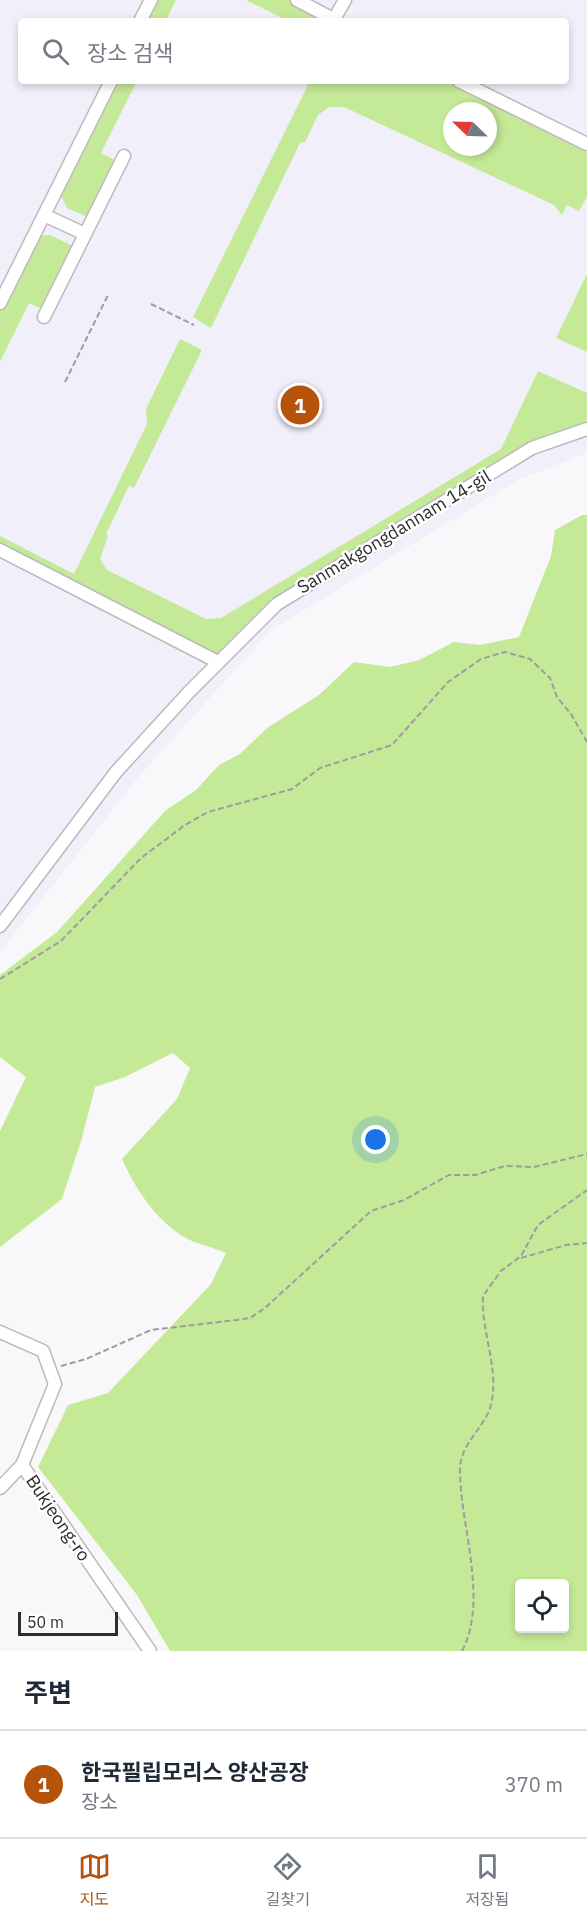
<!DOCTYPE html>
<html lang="ko">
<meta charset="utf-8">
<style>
body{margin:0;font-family:"IBM Plex Sans","Noto Sans KR",sans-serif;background:#f2f2f3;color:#1f2937}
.controls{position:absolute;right:18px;bottom:18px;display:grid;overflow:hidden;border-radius:6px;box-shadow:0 3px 9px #0003}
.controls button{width:54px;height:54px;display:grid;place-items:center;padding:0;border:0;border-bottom:2px solid #e0e1e3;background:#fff;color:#1f2937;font:30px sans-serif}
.compass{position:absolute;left:443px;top:102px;width:54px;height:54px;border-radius:50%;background:#fff;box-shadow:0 3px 9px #0003;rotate:293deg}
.scale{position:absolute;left:18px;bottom:15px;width:100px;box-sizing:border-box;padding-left:6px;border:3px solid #2d2d2e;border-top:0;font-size:16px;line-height:21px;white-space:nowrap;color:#2d2d2e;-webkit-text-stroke:4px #fff;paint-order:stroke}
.you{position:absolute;left:376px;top:1140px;width:21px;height:21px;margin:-15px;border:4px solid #fff;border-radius:50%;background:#1a73e8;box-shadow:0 0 0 9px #1a73e833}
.badge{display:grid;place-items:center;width:39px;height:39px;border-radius:50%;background:#b45309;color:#fff;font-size:20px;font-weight:700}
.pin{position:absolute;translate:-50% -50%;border:3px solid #fff;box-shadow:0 2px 6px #0006}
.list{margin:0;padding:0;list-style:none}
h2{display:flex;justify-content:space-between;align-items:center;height:78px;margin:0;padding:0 24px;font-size:26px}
h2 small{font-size:20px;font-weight:400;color:#747a83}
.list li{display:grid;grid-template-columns:39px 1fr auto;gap:18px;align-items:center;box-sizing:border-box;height:108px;padding:0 24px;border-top:2px solid #e0e1e3}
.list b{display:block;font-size:22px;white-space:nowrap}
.list p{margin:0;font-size:20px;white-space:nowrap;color:#747a83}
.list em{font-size:20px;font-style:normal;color:#747a83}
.icon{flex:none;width:33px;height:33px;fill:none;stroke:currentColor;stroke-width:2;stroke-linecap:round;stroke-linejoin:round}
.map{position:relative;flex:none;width:587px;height:1651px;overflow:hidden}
.search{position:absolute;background:#fff;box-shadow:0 3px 9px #0003;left:18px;right:18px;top:18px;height:66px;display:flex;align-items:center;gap:15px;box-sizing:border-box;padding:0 21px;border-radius:6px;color:#747a83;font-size:22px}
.sheet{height:186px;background:#fff}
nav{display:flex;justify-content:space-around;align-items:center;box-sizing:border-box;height:84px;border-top:2px solid #e0e1e3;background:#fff;font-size:16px;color:#747a83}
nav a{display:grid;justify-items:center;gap:3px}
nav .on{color:#b45309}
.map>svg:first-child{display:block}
.built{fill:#f0effa;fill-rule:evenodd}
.green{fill:#c5ea97;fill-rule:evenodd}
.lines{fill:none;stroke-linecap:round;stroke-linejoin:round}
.minor-casing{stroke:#bababd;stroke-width:15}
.path{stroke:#9d9d9f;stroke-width:2;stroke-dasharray:6 3;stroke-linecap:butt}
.minor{stroke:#fff;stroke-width:12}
.labels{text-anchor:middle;stroke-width:5;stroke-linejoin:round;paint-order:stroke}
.street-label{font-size:18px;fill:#2d2d2e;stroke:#fff}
</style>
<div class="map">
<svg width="587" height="1651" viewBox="0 0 587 1651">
<rect width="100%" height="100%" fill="#f8f8fb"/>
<path class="built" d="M0 0H587V453L518 480 271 630 140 775 0 952ZM21 21H566V81H21ZM452 111H488V147H452Z"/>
<g class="green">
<path d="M151 0H176L166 21H140Z"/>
<path d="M246 0H294L335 21H288Z"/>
<path d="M111 81H137L101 153 117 161 89 218 67 208 60 194Z"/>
<path d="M310 81H451L587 151V197L579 211 567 205 562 215 554 205 344 107H329L318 115 305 142 300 143 211 328 193 317ZM452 111H488V147H452Z"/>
<path d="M50 235 75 247 44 310 29 303 0 362V303L38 236Z"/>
<path d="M587 274V352L556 338Z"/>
<path d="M180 339 202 350 134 488 129 486 106 534 108 536 100 559 107 570 206 619 221 618 501 449 538 371 587 393V429L532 448 277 604 218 662 0 550V536L74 574 147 424 146 409Z"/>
<path d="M582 515H587V1651H170L137 1595 38 1467 68 1405 108 1393 211 1284 226 1253C213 1247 195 1244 182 1236 154 1217 136 1190 122 1159L177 1099 190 1068 173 1053 125 1077 95 1087 82 1138 62 1199 0 1247V1131L26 1077 0 1057V975L57 932 165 811 196 790 219 765 240 754 267 728 319 695 354 662 390 667 419 660 454 642 480 645 519 637 551 556 555 530ZM520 1584H564V1628H520Z"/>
</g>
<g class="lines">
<g class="minor-casing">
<g id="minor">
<path d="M297 0 337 21"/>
<path d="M334 19 345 0"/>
<path d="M140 21 151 0"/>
<path d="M459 81 587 144"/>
<path d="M44 215 85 234"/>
<path d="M0 303 111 81"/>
<path d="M44 317 124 156"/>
<path d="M0 550 218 662"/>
<path d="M0 926 116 772 189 692 277 604 532 448 587 429"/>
<path d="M0 1332 43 1351 55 1384 22 1465 0 1488"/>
<path d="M22 1465 150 1651"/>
</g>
</g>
<g class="path">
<path d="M151 304 194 325"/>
<path d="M65 382 108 295"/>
<path d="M0 979 61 941 141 858 185 825 208 812 292 789 320 768 392 745 448 682 481 659 505 652 530 659 550 678 557 697 571 714 587 742"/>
<path d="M521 1258 566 1245 587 1243"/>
<path d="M61 1366 86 1359 151 1330 236 1320 250 1318 265 1308 371 1211 404 1200 449 1175H475L505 1166 534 1167 587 1154"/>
<path d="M462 1651C489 1600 460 1526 460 1470 460 1441 488 1427 492 1400 498 1365 481 1331 483 1296L501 1271 521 1256 538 1225 587 1190"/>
</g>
<use href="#minor" class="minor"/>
</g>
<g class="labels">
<g class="street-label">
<text transform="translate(394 532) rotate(-31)" y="6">Sanmakgongdannam 14-gil</text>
<text transform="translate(58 1518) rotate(56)" y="6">Bukjeong-ro</text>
</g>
</g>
</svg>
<div class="controls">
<button><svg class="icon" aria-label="locate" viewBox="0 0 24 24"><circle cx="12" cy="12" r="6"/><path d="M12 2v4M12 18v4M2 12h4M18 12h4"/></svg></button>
</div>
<svg class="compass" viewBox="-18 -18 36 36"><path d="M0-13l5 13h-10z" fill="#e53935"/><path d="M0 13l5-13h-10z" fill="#747a83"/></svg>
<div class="scale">50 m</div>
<div class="you"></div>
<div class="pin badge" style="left:300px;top:405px">1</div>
<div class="search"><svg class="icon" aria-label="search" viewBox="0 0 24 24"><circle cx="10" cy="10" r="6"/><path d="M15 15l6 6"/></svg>장소 검색</div>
</div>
<section class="sheet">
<h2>주변<small></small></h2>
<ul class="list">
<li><span class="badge">1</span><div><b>한국필립모리스 양산공장</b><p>장소</p></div><em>370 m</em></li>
</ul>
</section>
<nav>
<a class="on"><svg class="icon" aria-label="map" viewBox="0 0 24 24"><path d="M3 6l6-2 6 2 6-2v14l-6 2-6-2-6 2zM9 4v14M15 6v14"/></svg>지도</a>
<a><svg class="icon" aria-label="directions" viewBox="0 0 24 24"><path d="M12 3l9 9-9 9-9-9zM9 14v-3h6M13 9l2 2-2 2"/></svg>길찾기</a>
<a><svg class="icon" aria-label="saved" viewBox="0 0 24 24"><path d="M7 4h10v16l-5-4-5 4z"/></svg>저장됨</a>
</nav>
